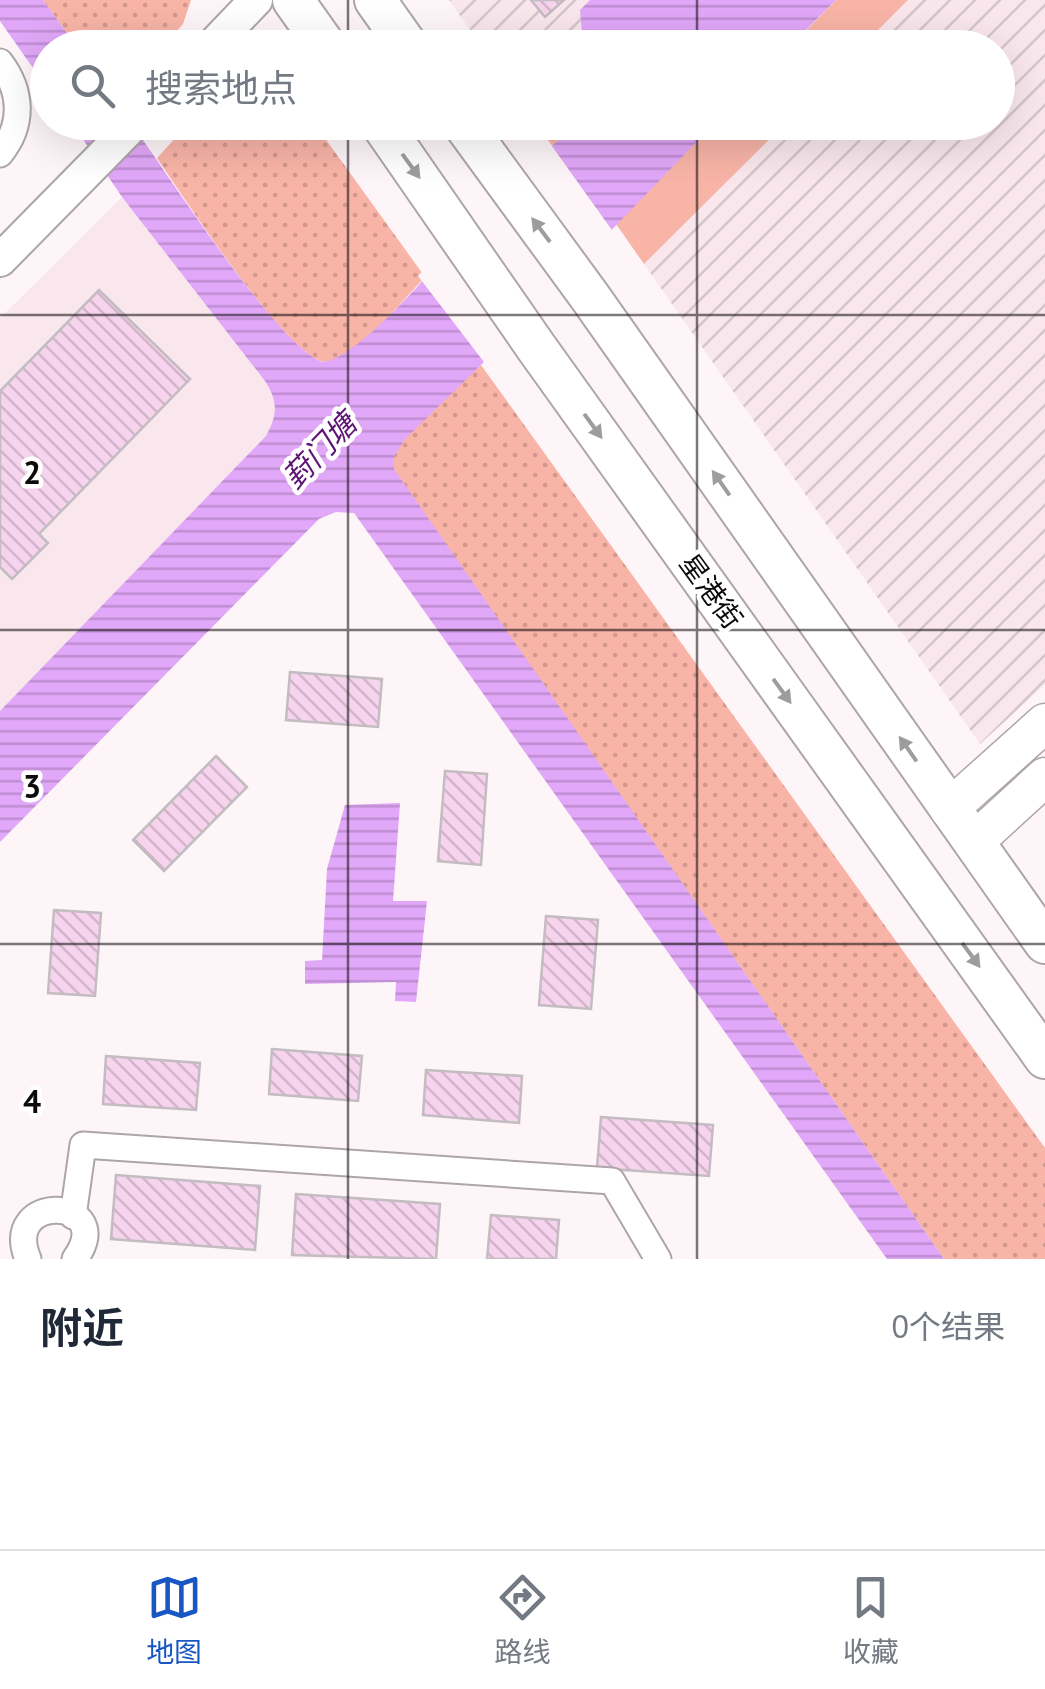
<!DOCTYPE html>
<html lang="zh">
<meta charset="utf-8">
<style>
body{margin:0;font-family:"PT Sans","Noto Sans SC",sans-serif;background:#f6f6f7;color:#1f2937}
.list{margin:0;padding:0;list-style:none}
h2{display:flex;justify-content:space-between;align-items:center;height:130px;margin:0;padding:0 40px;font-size:42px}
h2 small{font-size:32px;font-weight:400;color:#747a83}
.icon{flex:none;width:55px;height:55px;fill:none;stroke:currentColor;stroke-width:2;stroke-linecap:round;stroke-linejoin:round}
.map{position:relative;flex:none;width:1045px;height:1259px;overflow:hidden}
.search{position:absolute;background:#fff;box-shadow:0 10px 40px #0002;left:30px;right:30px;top:30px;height:110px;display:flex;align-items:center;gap:25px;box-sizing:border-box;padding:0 35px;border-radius:55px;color:#747a83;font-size:38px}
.sheet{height:290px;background:#fff}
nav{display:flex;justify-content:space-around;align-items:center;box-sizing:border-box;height:140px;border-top:2px solid #e0e1e3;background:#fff;font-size:28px;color:#747a83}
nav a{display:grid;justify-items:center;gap:5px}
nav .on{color:#1857c3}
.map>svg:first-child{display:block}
.built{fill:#f9e7ed}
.industrial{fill:url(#industrial-furrows)}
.grass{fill:#f8b4a7}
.park{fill:url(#park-dots)}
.water{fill:url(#water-rules)}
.pier{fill:#fef5f8}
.building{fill:url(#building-back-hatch);stroke:#c3bcc1;stroke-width:2.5}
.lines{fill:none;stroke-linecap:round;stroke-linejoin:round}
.minor-casing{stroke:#aea5a8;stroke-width:29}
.tertiary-casing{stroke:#aea5a8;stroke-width:36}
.secondary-casing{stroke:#aea5a8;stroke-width:41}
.primary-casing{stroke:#aea5a8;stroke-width:44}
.minor{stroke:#fff;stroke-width:25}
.tertiary{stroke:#fff;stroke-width:32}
.secondary{stroke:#fff;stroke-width:38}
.primary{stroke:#fff;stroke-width:40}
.oneway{fill:#9e9d9d}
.grid{fill:none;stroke:#0d0a0b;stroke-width:2.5;stroke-opacity:0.55}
.labels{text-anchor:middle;stroke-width:9;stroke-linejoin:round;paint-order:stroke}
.street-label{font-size:28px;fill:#0d0a0b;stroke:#fff}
.water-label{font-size:30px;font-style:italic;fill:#5d1474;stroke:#fff}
.grid-label{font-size:32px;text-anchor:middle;font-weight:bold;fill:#0d0a0b;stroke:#fff;stroke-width:9;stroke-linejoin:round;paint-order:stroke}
</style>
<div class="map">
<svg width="1045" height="1259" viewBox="0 0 1045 1259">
<defs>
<pattern id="industrial-furrows" width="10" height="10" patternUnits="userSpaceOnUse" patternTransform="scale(2.5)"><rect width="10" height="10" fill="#f9e7ed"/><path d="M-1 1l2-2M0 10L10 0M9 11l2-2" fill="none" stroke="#d4c5ca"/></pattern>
<pattern id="park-dots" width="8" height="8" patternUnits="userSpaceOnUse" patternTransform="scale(2.5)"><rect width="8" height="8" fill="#f8b4a7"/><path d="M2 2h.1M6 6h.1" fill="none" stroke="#d3998e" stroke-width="1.8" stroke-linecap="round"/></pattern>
<pattern id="water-rules" width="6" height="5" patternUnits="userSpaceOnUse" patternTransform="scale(2.5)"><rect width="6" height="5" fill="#e1a7f8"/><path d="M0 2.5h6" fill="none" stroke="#c08ed3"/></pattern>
<pattern id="building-back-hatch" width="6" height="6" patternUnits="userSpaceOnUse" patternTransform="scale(2.5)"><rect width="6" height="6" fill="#f6d4ed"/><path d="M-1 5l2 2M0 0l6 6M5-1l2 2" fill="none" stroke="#d2b5ca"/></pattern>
</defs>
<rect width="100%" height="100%" fill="#fef5f8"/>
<path class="built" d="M122 197 265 381 276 398V413L267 436 0 711V318Z"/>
<g class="industrial">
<path d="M449 0H590L580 10 582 36 570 48 482 47Z"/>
<path d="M908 0H1045V685L980 744 644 264 786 123 998 122V48L861 47Z"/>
</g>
<g class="grass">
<path d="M836 0H908L861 47 789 48Z"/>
<path d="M536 123H578L552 146Z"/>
<path d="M715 123H786L644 264 616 224Z"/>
</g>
<g class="park">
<path d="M43 0H191L183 24 162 48 77 47Z"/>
<path d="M189 123H314L425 277C406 297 354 360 327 362 291 364 181 193 157 158Z"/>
<path d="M481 365 1045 1148V1259H944L398 476C393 468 391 462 395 453 406 428 460 386 481 365Z"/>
</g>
<g class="water">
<path d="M0 0H43L77 47 48 48 47 88 0 21Z"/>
<path d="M590 0H836L789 47H583L580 10Z"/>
<path d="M72 123H131C164 168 279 349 323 362 367 357 468 226 504 190 528 166 553 145 578 123H715L481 365 405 439 394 457V469L944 1259H887L354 513 336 512 319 519 0 842V711L266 436C278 414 278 401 265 381L122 197Z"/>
<path d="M400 803 393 901H427L416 1002 395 1001 396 982 305 984V961L322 960 327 869 345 805Z"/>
</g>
<path class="pier" d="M549 142 614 233 487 366 418 276 501 186Z"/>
<g class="building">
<path d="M531 0H564L545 17Z"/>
<path d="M99 290 190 379 39 534 48 543 12 579 0 567V391Z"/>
<path d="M290 672 382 679 378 727 286 720Z"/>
<path d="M216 756 247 787 164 871 133 840Z"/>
<path d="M445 771 487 774 481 865 438 861Z"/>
<path d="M54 910 101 913 95 996 48 993Z"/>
<path d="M546 916 598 920 591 1009 539 1005Z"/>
<path d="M272 1049 362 1056 358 1101 269 1094Z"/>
<path d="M106 1056 200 1063 196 1110 103 1104Z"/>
<path d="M426 1070 522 1076 519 1123 423 1115Z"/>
<path d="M601 1117 713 1125 709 1176 597 1168Z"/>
<path d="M116 1175 260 1186 255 1250 111 1239Z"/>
<path d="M296 1194 440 1204 436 1259 292 1255Z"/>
<path d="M491 1215 559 1220 556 1259H487Z"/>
</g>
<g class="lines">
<g class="minor-casing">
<g id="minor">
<path d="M0 62C22 91 24 125 0 154"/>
<path d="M73 1216 83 1145 612 1181 658 1259"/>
<path d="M28 1259C0 1191 119 1197 75 1259"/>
</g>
</g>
<g class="tertiary-casing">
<g id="tertiary">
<path d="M210 48 256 0"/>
<path d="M0 260 136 122"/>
</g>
</g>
<g class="secondary-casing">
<g id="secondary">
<path d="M949 809 1045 723"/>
<path d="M974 842 1045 777"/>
</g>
</g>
<g class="primary-casing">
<g id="primary">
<path d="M293 0 327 48"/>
<path d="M375 0 409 48"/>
<path d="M380 122 536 347 1045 1058"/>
<path d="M462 122 590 297 1045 943"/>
</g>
</g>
<use href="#minor" class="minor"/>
<use href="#tertiary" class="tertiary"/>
<use href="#secondary" class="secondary"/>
<use href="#primary" class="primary"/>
</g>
<defs><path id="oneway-solid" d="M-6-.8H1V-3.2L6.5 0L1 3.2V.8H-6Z" transform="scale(2.5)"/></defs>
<g class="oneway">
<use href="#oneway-solid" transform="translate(411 166) rotate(54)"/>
<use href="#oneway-solid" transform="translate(541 230) rotate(-127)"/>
<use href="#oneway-solid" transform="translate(593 426) rotate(54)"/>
<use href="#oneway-solid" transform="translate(721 483) rotate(-125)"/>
<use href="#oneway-solid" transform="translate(782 691) rotate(54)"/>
<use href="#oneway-solid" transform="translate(908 749) rotate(-125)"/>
<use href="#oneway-solid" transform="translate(971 955) rotate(54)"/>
</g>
<path class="grid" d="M348 0V48M697 0V48M348 122V1259M697 122V1259M0 315H1045M0 630H1045M0 944H1045"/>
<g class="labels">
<g class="street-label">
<text transform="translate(711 591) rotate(54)" y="10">星港街</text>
</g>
<g class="water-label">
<text transform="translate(320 451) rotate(-46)" y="10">葑门塘</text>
</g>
</g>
<g class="grid-label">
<text x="32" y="484">2</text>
<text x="32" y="798">3</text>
<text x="32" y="1113">4</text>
</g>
</svg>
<div class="search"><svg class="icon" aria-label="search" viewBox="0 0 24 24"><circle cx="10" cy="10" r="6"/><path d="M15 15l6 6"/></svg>搜索地点</div>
</div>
<section class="sheet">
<h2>附近<small>0个结果</small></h2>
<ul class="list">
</ul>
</section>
<nav>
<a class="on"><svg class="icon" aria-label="map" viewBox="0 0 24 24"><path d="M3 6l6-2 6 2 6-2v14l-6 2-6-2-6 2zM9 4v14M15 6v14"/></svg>地图</a>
<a><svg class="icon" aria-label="directions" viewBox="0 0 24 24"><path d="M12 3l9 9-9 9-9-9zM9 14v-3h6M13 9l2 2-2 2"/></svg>路线</a>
<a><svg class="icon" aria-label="saved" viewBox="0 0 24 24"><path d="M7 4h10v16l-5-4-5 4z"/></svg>收藏</a>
</nav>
